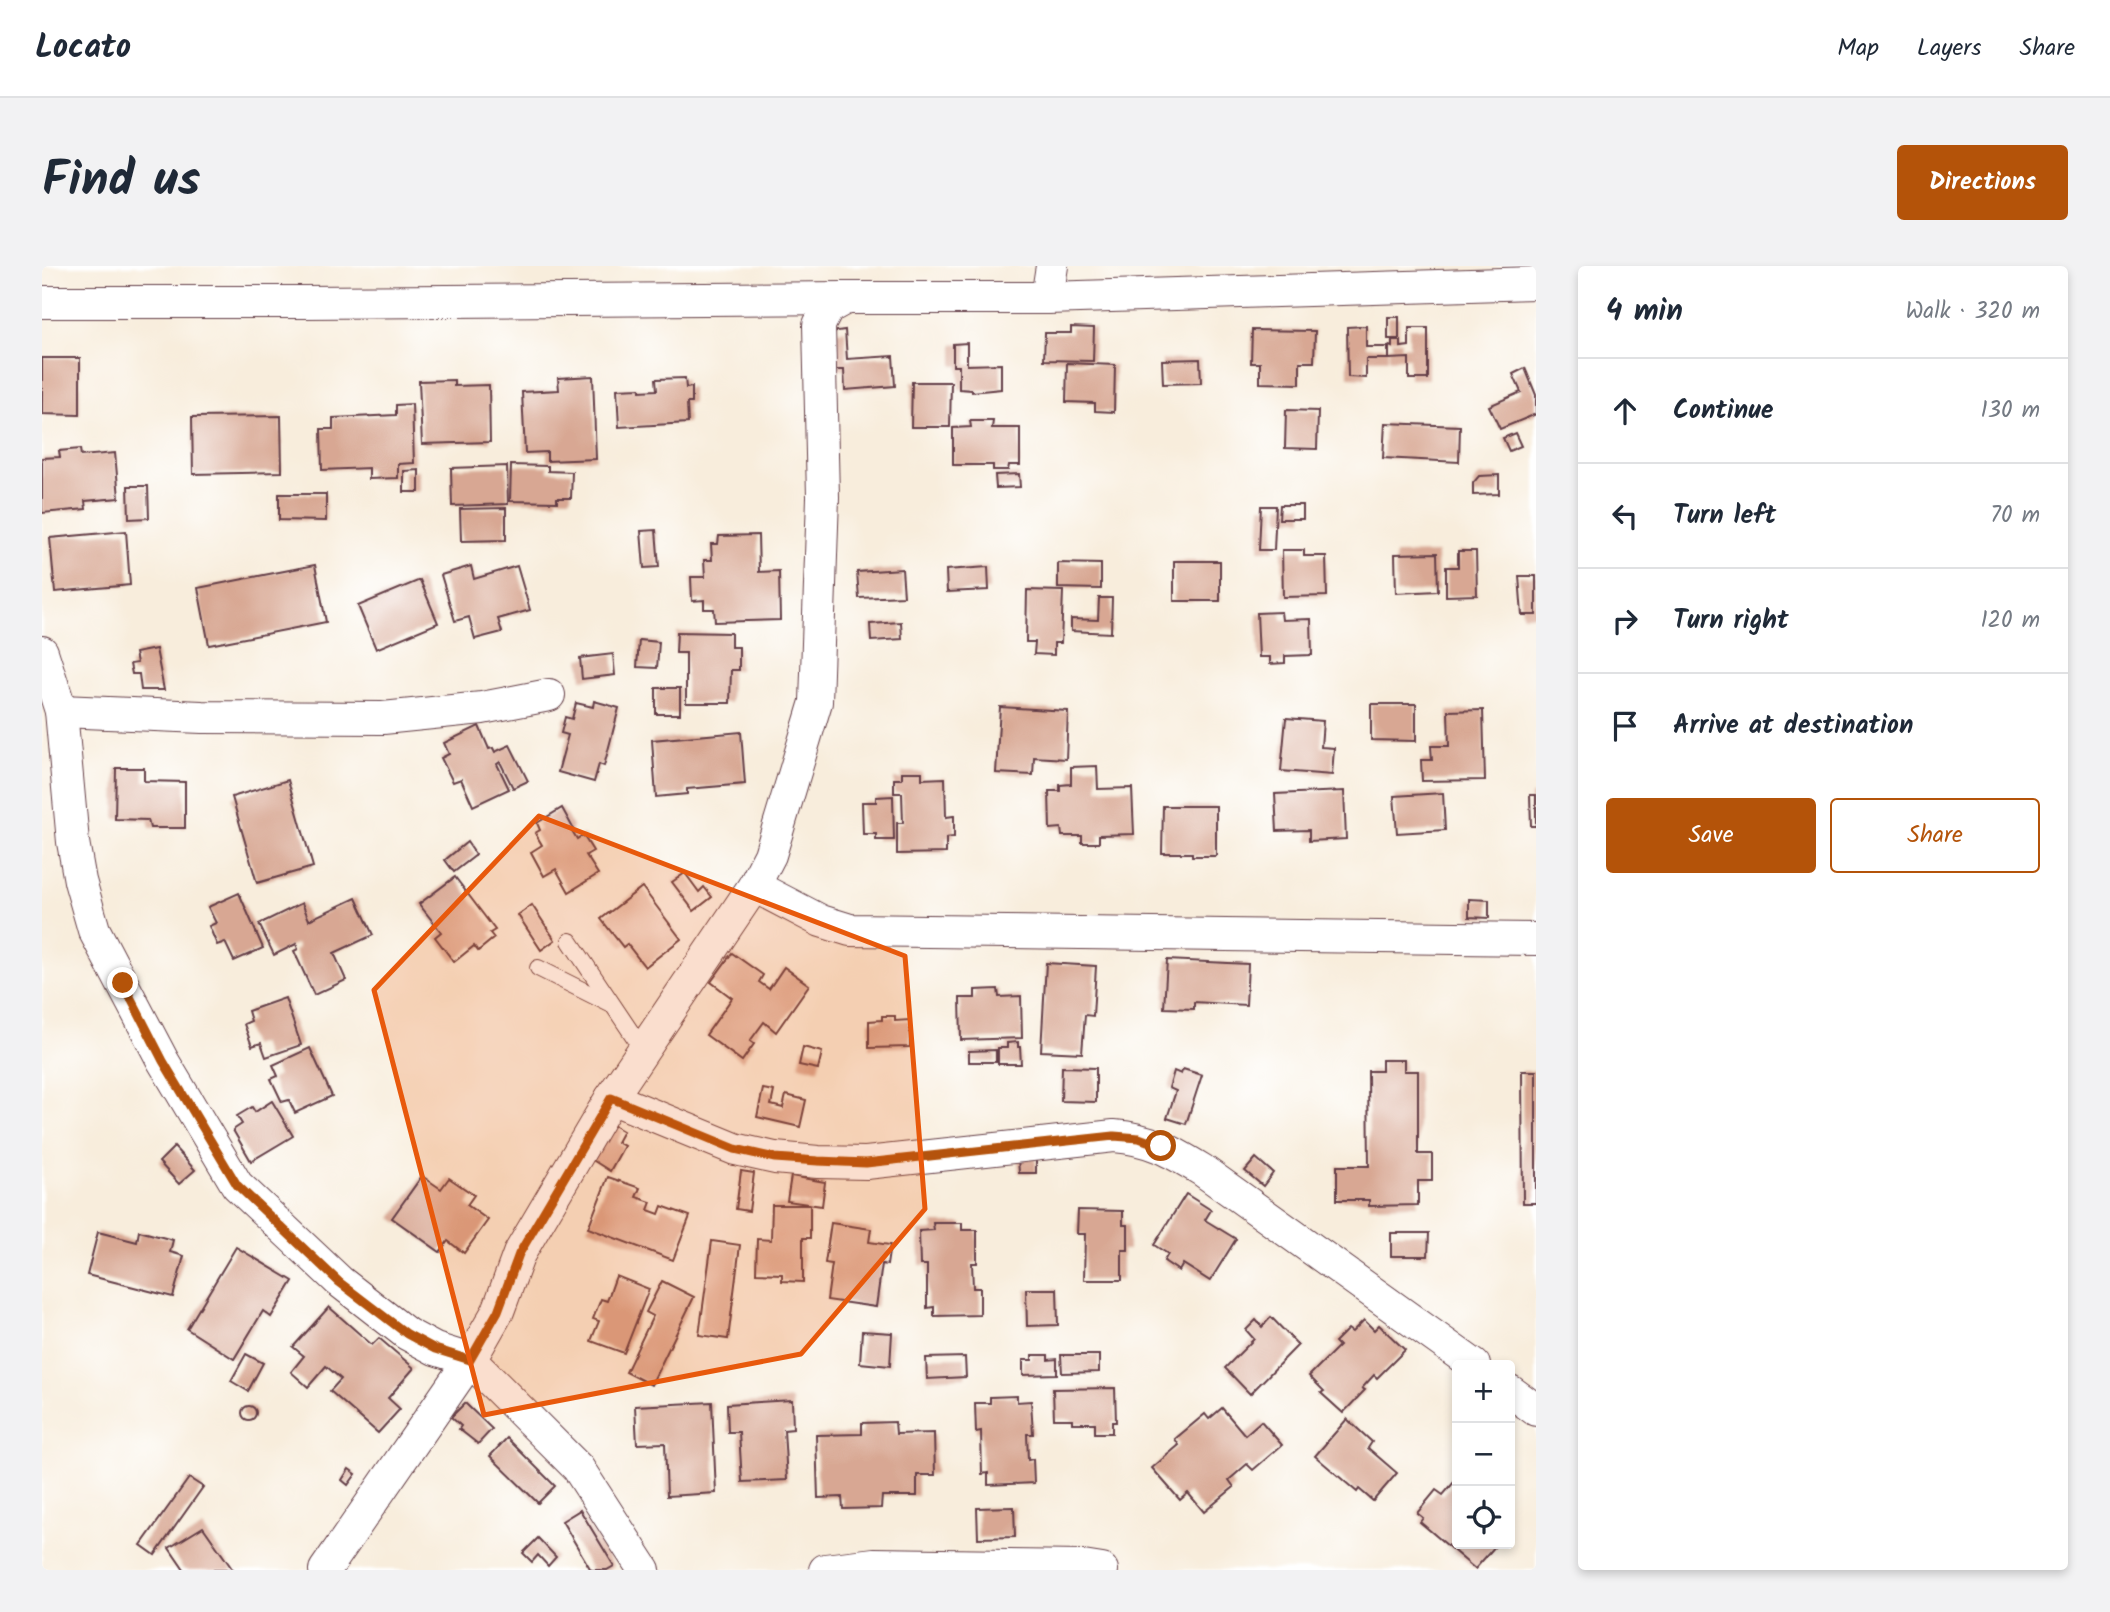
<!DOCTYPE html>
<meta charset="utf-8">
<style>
body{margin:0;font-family:Kalam,sans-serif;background:#f2f2f3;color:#1f2937}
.controls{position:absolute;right:21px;bottom:21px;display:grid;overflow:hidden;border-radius:7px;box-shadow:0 4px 10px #0003}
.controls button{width:63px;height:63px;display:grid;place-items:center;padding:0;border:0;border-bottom:2px solid #e0e1e3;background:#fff;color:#1f2937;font:35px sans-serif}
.stop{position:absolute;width:21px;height:21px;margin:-16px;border:5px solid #b45309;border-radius:50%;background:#fff}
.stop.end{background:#b45309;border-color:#fff;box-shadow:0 2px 7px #0008}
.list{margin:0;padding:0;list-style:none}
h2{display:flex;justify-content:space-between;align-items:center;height:91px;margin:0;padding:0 28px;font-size:30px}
h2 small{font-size:23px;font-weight:400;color:#747a83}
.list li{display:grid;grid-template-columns:46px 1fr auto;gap:21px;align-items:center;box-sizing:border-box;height:105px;padding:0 28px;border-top:2px solid #e0e1e3}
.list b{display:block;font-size:26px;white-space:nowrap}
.list em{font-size:23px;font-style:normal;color:#747a83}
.actions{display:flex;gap:14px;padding:21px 28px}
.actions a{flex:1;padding:16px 0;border:2px solid #b45309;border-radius:7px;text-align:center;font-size:24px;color:#b45309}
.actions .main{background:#b45309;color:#fff}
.icon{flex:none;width:38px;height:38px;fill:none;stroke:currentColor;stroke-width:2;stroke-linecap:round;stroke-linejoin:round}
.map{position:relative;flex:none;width:1494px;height:1304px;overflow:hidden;border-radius:7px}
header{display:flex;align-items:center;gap:42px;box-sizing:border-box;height:98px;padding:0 35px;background:#fff;border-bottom:2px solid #e0e1e3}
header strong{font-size:33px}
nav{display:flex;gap:38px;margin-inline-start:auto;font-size:24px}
.intro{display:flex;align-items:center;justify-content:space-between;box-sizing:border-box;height:168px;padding:0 42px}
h1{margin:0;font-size:49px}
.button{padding:18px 32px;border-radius:7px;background:#b45309;color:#fff;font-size:24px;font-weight:700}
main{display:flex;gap:42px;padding:0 42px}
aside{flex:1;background:#fff;border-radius:7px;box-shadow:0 4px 10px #0003}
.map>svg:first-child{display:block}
.building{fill:#d8a793}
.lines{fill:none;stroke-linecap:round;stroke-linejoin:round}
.service-casing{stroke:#643e46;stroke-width:18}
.minor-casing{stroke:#643e46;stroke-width:34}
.service{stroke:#fff;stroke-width:16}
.minor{stroke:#fff;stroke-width:32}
.route{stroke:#b45309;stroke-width:9}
.marked{fill:#e8590c;fill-opacity:0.2;stroke:#e8590c;stroke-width:5;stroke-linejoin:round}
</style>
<header>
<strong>Locato</strong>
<nav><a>Map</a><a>Layers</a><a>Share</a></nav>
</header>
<div class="intro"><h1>Find us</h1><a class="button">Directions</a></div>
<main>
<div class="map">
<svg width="1494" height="1304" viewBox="0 0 1494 1304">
<rect width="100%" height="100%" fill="#fff"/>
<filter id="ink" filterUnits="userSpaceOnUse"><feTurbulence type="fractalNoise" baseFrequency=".0143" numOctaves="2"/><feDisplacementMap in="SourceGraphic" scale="14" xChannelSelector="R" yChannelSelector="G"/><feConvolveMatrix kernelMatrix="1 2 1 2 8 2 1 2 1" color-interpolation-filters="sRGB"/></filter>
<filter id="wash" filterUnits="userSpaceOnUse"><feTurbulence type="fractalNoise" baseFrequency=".00686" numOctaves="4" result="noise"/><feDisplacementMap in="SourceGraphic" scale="28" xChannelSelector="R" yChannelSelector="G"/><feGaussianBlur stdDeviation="1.57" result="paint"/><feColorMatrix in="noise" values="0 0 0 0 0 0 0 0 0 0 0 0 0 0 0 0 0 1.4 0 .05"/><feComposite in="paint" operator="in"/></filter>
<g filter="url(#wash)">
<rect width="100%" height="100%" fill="#f8eddc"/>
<g id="blocks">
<g class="building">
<rect x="1346" y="51" width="11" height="22"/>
<path d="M1324 60V81H1346V93H1324V112L1306 111 1305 61Z"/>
<path d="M1029 61 1052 62 1051 95 1002 94 1003 67H1029Z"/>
<path d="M1367 62H1386V113H1367V92L1347 93V80L1350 81V75H1359V81L1367 80Z"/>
<path d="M803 64 805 93 851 90 853 120 803 124 802 104H790L788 66Z"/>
<path d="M1210 64 1273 65 1272 96H1258V118L1218 117V97H1209Z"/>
<path d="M925 77V99L959 98V123L930 126V124L917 123V100H911V78Z"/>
<path d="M0 92H38V149L0 148Z"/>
<path d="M1158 93 1159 117 1121 118 1120 94Z"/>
<path d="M1025 97 1073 99 1072 146 1053 145V137L1024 136Z"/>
<path d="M1483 102 1494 129V148L1458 163 1447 140 1479 126 1471 108Z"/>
<path d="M551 110 554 193 505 195V186L483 187 480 126 517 124 516 112Z"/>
<path d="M643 112 644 122 650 121V137H645L646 157 577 161 575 123 598 122V125L615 124 614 113Z"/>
<path d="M412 114V120L447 119 448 176 380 178 377 115Z"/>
<path d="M870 116H909L908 161H869Z"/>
<path d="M370 138 372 197 356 198V212L327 213V202L280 204 279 163H291V152L354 149V139Z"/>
<path d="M1244 144 1276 145 1275 183 1243 182Z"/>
<path d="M239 150 240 206 151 208 150 151Z"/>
<path d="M928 155H951L950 162H978V199H967L966 204H951V199H911V162L929 161Z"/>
<path d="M1343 157 1418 160 1417 196 1341 192Z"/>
<path d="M1473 167 1479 180 1467 185 1461 172Z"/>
<path d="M38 183 39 190 73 187 77 232 43 235 44 243 0 247V192L18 191 17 185Z"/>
<path d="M469 199 506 200V205L530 206 529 232H515V236L468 235Z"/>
<path d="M465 200 466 238 410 240 409 202Z"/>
<path d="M377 204V226H362V205Z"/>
<path d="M977 208 978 221 954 222 953 209Z"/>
<path d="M1457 209V228L1431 229V217L1437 210Z"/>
<path d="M86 220H106L107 252 87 253Z"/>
<path d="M237 228H284V255L237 254Z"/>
<path d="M1238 239H1261V253H1237Z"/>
<path d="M1219 240H1234L1232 284H1217Z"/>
<path d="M464 242V274L419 275 418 243Z"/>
<path d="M614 264 617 301 602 302 599 265Z"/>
<path d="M84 265 88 319 13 326 8 272Z"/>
<path d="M716 269 717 306 737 305 738 354 673 356 672 343H662V334L650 335 649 311H663L662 294H670L669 278H676L677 270Z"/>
<path d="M1240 284H1262V290H1284L1285 330 1241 331Z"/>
<path d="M1416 285H1434L1435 329 1404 330V301H1416Z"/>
<path d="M1395 287 1396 325 1354 327 1353 288Z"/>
<rect x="1132" y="295" width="46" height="40"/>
<path d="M1016 297 1059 298V323L1016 322Z"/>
<path d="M273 299 284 356 167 379 156 322Z"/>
<path d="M429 300 432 313 475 300 488 344 456 353 460 366 433 373 427 351 413 355 399 309Z"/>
<path d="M946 301 947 324 905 326 904 304Z"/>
<path d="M860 303 862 330 817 332 815 306Z"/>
<path d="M1477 310H1494V349H1480Z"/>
<path d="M378 314 396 357 334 383 316 340Z"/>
<path d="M985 324 1021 325 1019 377H1012V389L992 388 993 376H984Z"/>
<path d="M1057 332H1070L1069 367 1029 365V353L1056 354Z"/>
<path d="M1239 346 1240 354 1269 353 1270 389 1243 390V397L1228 398V391H1217L1215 347Z"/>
<path d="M859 356 860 373 829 375 828 358Z"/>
<path d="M635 366 689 367V381H697V404H689L688 437H644V387H634Z"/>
<path d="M597 374 617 376 615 402 595 401Z"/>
<path d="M114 383 122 424H99L97 408H90L88 398 95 397 93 387Z"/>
<path d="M571 388 573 409 540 413 538 392Z"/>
<rect x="614" y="422" width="24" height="26"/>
<path d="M552 435 577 442 562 500 557 498 552 516 516 506 526 469 519 467 523 451 530 453 534 437 551 441Z"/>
<path d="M1329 438H1374V475L1329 474Z"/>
<path d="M958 441 1026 445 1024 493 992 491 991 509 954 507Z"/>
<path d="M1441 444 1443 514 1380 515 1379 494H1390L1389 480H1407L1406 445Z"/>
<path d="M1244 452 1281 455 1279 481 1292 482 1290 509 1239 505Z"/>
<path d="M437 460 447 483 451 482 453 486 468 479 486 515 471 522 458 496 455 498 467 523 431 540 419 513 411 516 399 492 407 488 402 477Z"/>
<path d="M699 466 703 518 645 523V528L614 531 610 474Z"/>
<path d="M1055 500 1056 523 1090 522 1092 568 1057 569V577H1040V570H1020L1019 562 1008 563 1007 525H1018V519L1029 518V501Z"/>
<path d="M74 502H102V515L143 516V562H108L106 554 73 553Z"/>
<path d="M860 506H880V513L903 512 904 551 912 550V571L904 572V587L855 588V557H861L860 527H852V513H860Z"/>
<path d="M246 514 271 601 215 617 190 531Z"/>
<path d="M1302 525 1304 573 1267 575V564L1235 565 1233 528Z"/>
<path d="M1401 527 1403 564 1355 567 1352 530Z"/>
<path d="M1488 529H1494V560H1489Z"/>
<path d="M851 530 852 574H834V568H821L820 536H834V531Z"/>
<path d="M1121 540H1174V590H1150V587H1120Z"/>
<path d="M520 542 531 562 529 563 535 573 541 569 551 585 544 589 556 608 527 626 514 603 502 610 489 586 500 579 493 567 498 564 495 557Z"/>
<path d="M425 576 434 589 412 606 403 594Z"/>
<path d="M643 607 657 626 662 621 670 631 652 645 630 616Z"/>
<path d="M413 611 453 664 448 667 452 672 436 685 432 680 412 696 393 671 399 666 377 638Z"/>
<path d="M600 621 639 673 603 701 585 678 581 681 559 653Z"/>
<path d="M197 627 221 682 192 695 183 676 175 679 167 660 174 657 166 641Z"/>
<path d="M314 632 331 669 292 687 304 714 272 729 252 685 256 683 254 678 232 689 217 658 260 637 267 654Z"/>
<path d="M1427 633 1447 634V652L1427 651Z"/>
<path d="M490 639 513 674 499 684 476 649Z"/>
<path d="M690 687 721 709 717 716 727 723 742 701 767 719 734 766 722 756 708 775 712 778 700 795 664 769 690 732 669 716Z"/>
<path d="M1125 694 1206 698 1204 739 1152 736V743L1122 742Z"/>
<path d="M1004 697 1054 700 1051 750 1043 749 1040 787 999 785Z"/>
<path d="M956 723 957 731 979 730 980 772 919 774 918 732H933V724Z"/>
<path d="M243 732 259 779 224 791 219 777 210 780 202 758 209 755 206 745Z"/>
<path d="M840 750H853V755L868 754V781L827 782V755L840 754Z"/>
<path d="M976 776V781H978L979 798H956V782H965V777Z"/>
<path d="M761 781 780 786 776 803 757 799Z"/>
<path d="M268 782 290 830 253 847 247 834 240 836 229 813 236 810 231 799Z"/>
<path d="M954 784V796H927V785Z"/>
<path d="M1340 794H1362V805H1376V888H1390V915H1376V939L1327 940V934H1295V900H1327L1326 805H1340Z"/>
<path d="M1020 801 1054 802V836L1019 835Z"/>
<path d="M1141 803 1160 809 1144 858 1125 852 1134 825 1127 822 1132 805 1139 808Z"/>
<path d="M1480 805H1494V937H1481Z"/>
<path d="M721 823 732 825 729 839 741 842 744 829 764 834 758 861 715 851Z"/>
<path d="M230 835 251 870 209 895 191 864 200 858 195 850 210 841 213 846Z"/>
<path d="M569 858 581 865 575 876 582 880 568 905 549 893Z"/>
<path d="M132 881 153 904 137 918 117 896Z"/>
<path d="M994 891V907H977L976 892Z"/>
<path d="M1214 892 1231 907 1221 920 1203 905Z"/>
<path d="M699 905 712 907 707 945 694 943Z"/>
<path d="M380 910 399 923 407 912 432 929 425 939 446 954 422 987 406 975 398 986 350 952Z"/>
<path d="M749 910 783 916 780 940 745 935Z"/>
<path d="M566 911 598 922 594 931 609 936 606 944 617 948 620 940 648 950 631 994 546 962Z"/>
<path d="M1144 928 1169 944 1163 954 1194 973 1168 1015 1141 998 1137 1005 1122 995 1126 988 1112 979Z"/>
<path d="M730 939H768V972H761V1016L740 1015V1008L714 1007 715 973 729 974Z"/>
<path d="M1036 944 1081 945V959H1086V984H1080V1014H1042L1043 968H1035Z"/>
<path d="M789 957 829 963 827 976 848 979 845 999 840 998 834 1041 785 1034 790 998 783 997Z"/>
<path d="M891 957H920V964H935V997H930L931 1022H938V1049L892 1050V1041L885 1042V999H878L877 965 892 964Z"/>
<path d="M97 965 131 974 128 986 142 990 131 1031 45 1009 56 966 95 976Z"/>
<path d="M1349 967H1387L1386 990H1349Z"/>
<path d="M670 975 698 979 686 1073 657 1069Z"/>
<path d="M194 981 251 1015 229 1051 221 1045 192 1093 145 1063Z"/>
<path d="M574 1010 607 1023 582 1087 549 1075 557 1055 551 1053 559 1033 565 1035Z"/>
<path d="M620 1015 652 1031 609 1119 584 1106 611 1050 604 1046Z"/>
<path d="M984 1023H1015L1016 1059 985 1060Z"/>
<path d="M287 1041 330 1079 337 1072 372 1102 346 1132 358 1143 336 1167 288 1125 299 1113 284 1100 266 1121 249 1106 262 1090 251 1081Z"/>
<path d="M1229 1051 1256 1079 1208 1128 1183 1102 1212 1073 1204 1064 1214 1054 1220 1061Z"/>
<path d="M1322 1054 1332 1064 1337 1059 1363 1084 1335 1112 1332 1109 1320 1122 1323 1124 1301 1147 1279 1127 1282 1125 1267 1110 1297 1080 1293 1076 1306 1063 1310 1066Z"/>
<path d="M820 1065 850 1067 848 1100 818 1097Z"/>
<path d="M204 1088 221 1097 206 1125 189 1115Z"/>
<path d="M990 1089H1006V1094L1015 1093V1108L981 1109V1094H990Z"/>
<path d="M1019 1089H1057V1106L1020 1107Z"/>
<path d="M923 1091 924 1111 885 1113 884 1092Z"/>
<path d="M1073 1122 1074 1156H1070V1167H1053V1157H1030V1153H1012L1011 1123Z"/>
<path d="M975 1130V1136L989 1135 991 1168H985L986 1194 991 1193 992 1217 946 1219V1207L940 1208 939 1165 934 1166 933 1137H948V1131Z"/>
<path d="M750 1134 751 1163 742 1164 745 1214 700 1216 697 1166H686L685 1138Z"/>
<path d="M670 1136 674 1227 625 1230 623 1177 595 1178 593 1140Z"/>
<path d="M423 1137 450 1163 436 1178 417 1163 419 1160 409 1151Z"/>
<circle cx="207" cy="1147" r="7"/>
<path d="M1180 1142 1203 1169 1219 1155 1240 1179 1211 1204 1205 1198 1187 1214 1192 1221 1162 1246 1146 1227 1138 1234 1110 1202 1137 1179 1133 1173 1163 1148 1167 1153Z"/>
<path d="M1305 1153 1330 1176 1326 1182 1355 1207 1331 1235 1317 1223 1315 1226 1273 1190Z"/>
<path d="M853 1156 854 1168 892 1167 893 1209H875V1230H840L839 1242 801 1243 800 1231 776 1232 774 1169 820 1168V1157Z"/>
<path d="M465 1172 513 1220 496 1237 448 1190Z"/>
<path d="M307 1203 314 1208 306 1219 300 1214Z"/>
<path d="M147 1212 161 1221 113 1289 99 1279Z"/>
<path d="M1413 1215 1415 1217V1278H1455L1433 1303 1378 1256 1381 1252 1375 1247 1394 1224 1401 1229Z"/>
<path d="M972 1241 973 1271 936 1272 935 1242Z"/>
<path d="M538 1244 572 1300 565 1304H549L520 1255Z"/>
<path d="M161 1261 191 1304H142L127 1282Z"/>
<path d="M496 1272 514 1291 506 1300 496 1289 490 1296 481 1287Z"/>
</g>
</g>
</g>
<g filter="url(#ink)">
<use href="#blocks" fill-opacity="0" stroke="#643e46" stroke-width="2"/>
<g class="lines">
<g class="service-casing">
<g id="service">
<path d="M528 675 601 784"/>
<path d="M496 702 568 738"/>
</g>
</g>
<g class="minor-casing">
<g id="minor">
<path d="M1005 32 1010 0"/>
<path d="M0 36H261L804 32"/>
<path d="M0 386 19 445 31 576 38 615 52 664 121 795 195 919 297 1015 365 1068 393 1083 428 1094 536 1202 602 1304"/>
<path d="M19 445 160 451 341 452 440 442 507 429"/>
<path d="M712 620 779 655 808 664 1494 673"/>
<path d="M569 832 693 883 733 892 776 896 824 897 1072 870C1109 873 1129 885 1160 904L1432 1099"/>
<path d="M1468 1125 1494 1144"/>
<path d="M283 1304 428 1094 456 1045 477 988 569 832 712 620 728 589 774 436 781 231 777 59 786 42 804 32H1005L1494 17"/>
<path d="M783 1304 832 1298 1041 1301 1060 1304"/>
</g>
</g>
<use href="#service" class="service"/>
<use href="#minor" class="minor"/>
</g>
</g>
<g class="lines" filter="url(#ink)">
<path class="route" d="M81 717 121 795 195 919 297 1016 365 1068 393 1083 428 1094 456 1045 477 988 569 832 693 883 733 892 776 895 824 897 1072 870 1097 872 1119 880"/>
</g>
<path class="marked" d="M497 550 863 690 883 943 759 1088 442 1149 332 724Z"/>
</svg>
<div class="controls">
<button>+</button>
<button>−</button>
<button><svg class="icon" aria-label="locate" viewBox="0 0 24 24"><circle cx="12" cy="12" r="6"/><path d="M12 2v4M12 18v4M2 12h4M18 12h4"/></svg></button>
</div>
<div class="stop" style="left:1119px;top:880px"></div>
<div class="stop end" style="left:81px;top:717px"></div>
</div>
<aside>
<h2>4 min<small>Walk · 320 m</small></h2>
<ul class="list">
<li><svg class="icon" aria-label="ahead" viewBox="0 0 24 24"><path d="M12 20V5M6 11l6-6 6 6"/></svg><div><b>Continue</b></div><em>130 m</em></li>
<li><svg class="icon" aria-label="left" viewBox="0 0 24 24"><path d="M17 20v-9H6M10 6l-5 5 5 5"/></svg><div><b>Turn left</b></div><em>70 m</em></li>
<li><svg class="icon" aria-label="right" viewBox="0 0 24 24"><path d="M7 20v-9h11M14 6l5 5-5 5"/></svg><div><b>Turn right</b></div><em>120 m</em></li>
<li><svg class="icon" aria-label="arrive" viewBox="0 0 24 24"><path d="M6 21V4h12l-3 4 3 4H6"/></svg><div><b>Arrive at destination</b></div></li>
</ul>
<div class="actions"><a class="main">Save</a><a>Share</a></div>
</aside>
</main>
